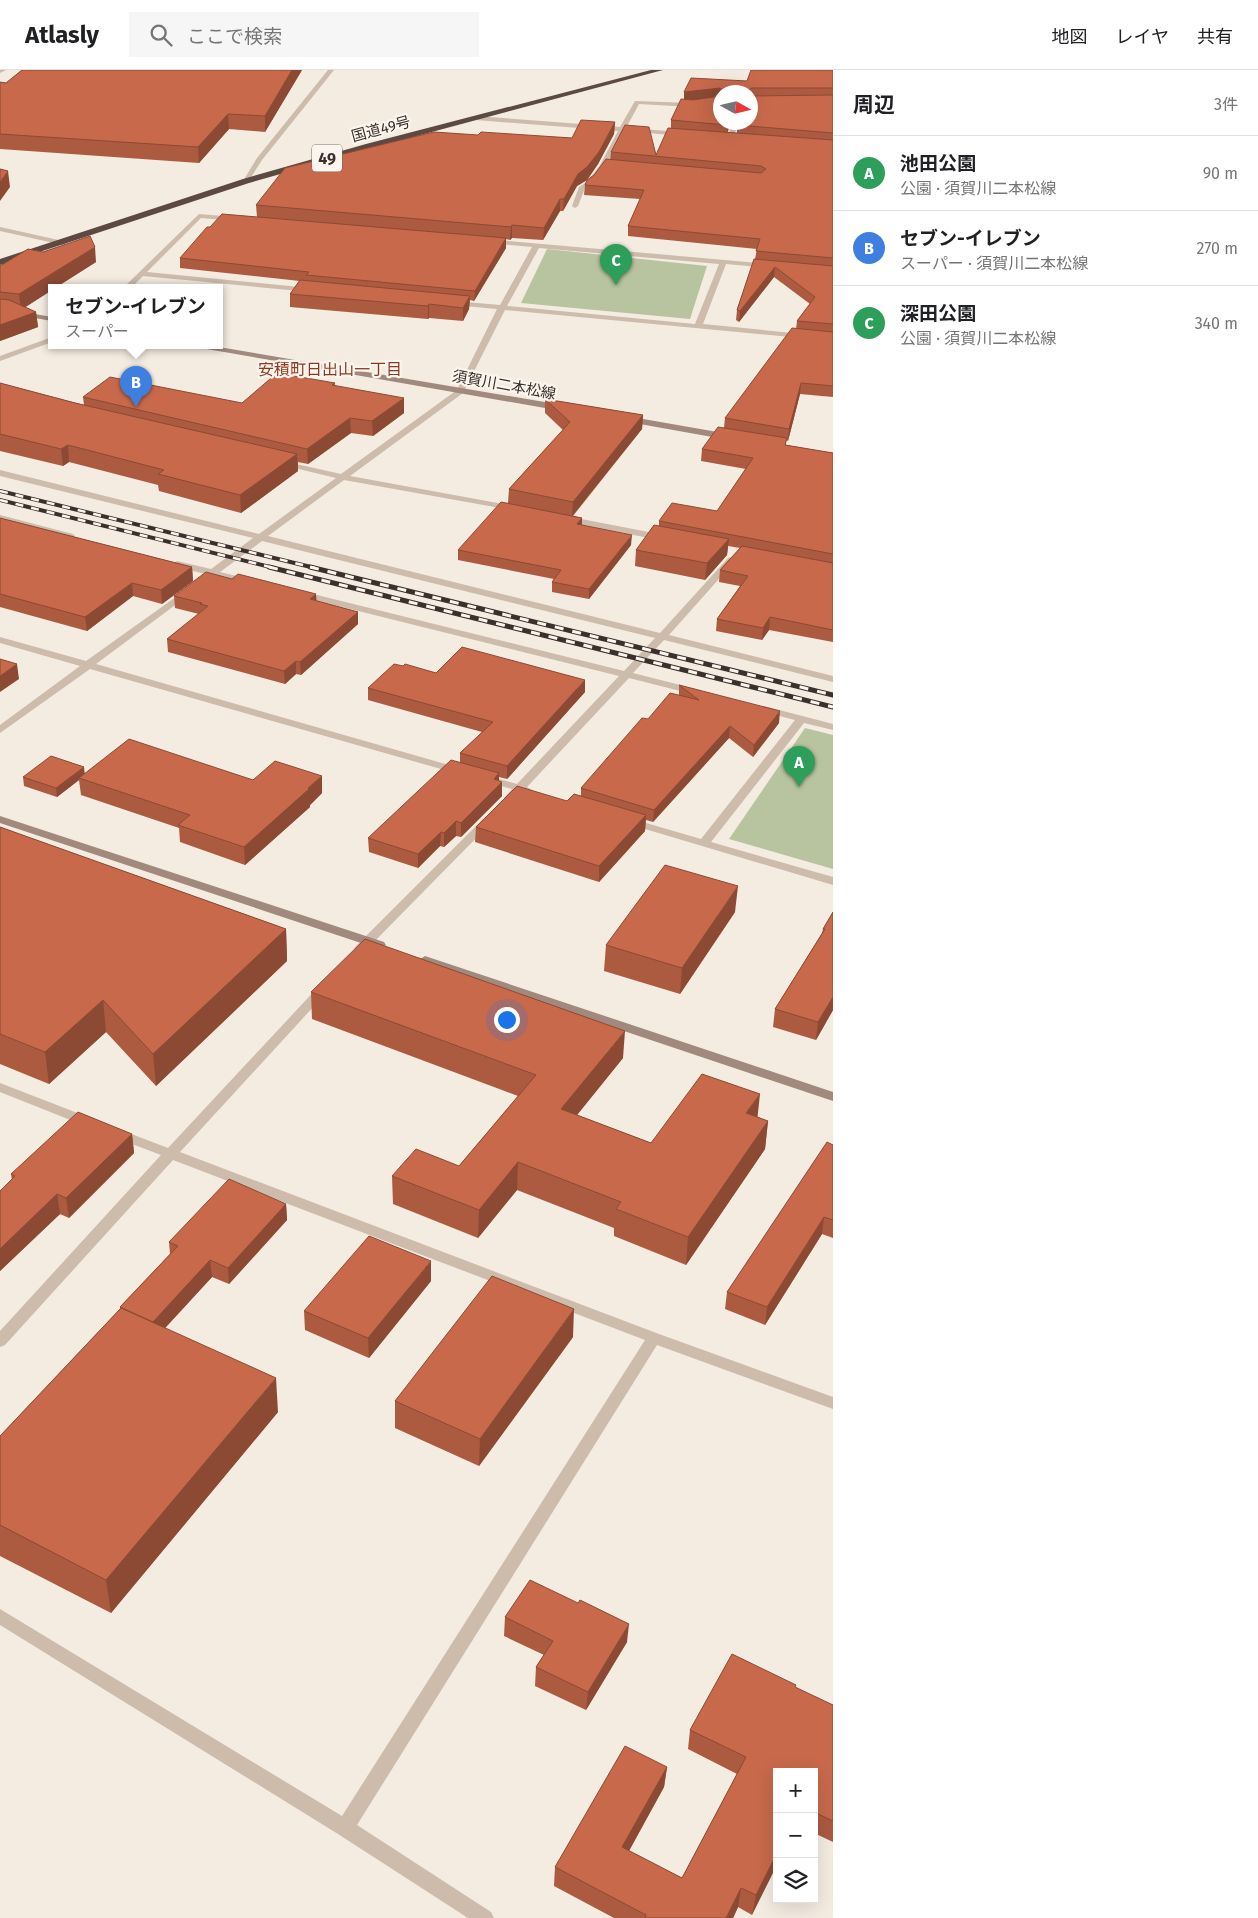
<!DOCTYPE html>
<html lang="ja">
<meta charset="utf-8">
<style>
body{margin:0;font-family:"Fira Sans","Noto Sans JP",sans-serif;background:#f6f6f6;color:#202124}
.controls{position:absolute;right:15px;bottom:15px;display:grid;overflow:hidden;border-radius:0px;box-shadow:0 5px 20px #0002}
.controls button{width:45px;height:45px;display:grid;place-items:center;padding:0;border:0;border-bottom:1px solid #e0e0e0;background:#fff;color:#202124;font:25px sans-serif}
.compass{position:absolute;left:713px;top:15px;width:45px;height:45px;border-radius:50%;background:#fff;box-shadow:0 5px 20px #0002;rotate:98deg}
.you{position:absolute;left:506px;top:949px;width:18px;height:18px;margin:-12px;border:4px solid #fff;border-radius:50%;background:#1a73e8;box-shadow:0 0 0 8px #1a73e833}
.badge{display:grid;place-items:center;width:32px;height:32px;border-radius:50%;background:#1f5a5e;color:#fff;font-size:16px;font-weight:700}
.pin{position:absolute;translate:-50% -41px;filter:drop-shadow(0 1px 2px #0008)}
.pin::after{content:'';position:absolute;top:26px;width:18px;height:15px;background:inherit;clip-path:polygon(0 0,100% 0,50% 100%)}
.popup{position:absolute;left:48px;top:214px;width:175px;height:65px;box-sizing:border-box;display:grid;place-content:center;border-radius:0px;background:#fff;filter:drop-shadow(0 1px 4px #0005);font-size:16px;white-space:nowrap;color:#757577}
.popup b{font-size:19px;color:#202124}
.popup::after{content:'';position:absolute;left:50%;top:100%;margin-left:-10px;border:10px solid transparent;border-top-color:#fff}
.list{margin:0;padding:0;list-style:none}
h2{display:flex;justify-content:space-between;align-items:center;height:65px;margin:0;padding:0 20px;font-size:21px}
h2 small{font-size:16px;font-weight:400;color:#757577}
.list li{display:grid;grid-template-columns:32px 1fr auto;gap:15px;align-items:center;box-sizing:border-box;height:75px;padding:0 20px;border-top:1px solid #e0e0e0}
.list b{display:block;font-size:19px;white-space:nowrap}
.list p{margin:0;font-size:16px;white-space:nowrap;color:#757577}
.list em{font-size:16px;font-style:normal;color:#757577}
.icon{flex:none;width:28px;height:28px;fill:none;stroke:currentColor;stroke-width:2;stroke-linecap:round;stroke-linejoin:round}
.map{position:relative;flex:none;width:833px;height:1848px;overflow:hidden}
header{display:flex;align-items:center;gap:30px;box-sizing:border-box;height:70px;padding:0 25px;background:#fff;border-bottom:1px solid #e0e0e0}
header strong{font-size:24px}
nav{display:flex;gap:28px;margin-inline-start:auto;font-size:18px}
.search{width:350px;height:45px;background:#f6f6f6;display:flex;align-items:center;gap:12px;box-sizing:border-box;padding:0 18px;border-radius:0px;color:#757577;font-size:19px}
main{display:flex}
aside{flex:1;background:#fff}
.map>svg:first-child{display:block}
.green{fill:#b8c4a0}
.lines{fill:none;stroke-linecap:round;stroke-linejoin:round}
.street{fill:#cdbbac;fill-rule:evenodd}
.secondary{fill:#a18a7d;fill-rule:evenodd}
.highway{fill:#5c4a42;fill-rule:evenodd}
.rail-far1-casing{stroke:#3b302b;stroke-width:4}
.rail-casing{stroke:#3b302b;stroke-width:5}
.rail-far1{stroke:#fbf5ee;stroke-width:2.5;stroke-dasharray:8;stroke-linecap:butt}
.rail{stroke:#fbf5ee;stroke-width:3;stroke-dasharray:9;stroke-linecap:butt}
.wall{fill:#ac5a40;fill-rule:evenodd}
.shaded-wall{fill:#8c4a34}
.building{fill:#c8694b;stroke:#8c4a34}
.labels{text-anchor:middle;stroke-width:4.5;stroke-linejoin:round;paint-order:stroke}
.far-street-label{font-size:15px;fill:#3b302b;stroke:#fbf5ee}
.shield{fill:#fbf5ee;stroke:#756b66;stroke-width:1}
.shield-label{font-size:16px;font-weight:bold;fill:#3b302b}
.far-neighbourhood-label{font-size:16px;fill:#8c3b22;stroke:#fbf5ee}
</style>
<header>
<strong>Atlasly</strong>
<div class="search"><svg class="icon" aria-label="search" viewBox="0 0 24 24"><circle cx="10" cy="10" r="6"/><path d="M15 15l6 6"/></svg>ここで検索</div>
<nav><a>地図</a><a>レイヤ</a><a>共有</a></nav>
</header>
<main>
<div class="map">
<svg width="833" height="1848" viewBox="0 0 833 1848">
<rect width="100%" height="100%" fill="#f4ebe1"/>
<g class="green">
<path d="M547 179 707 196 690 249 521 233Z"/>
<path d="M805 658 833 665V799L729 769Z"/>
</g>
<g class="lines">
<g class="street">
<path d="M0 0H6L0 3Z"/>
<path d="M328 0H334L262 90 248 112H244L243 111 257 88Z"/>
<path d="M720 29V33L692 37 639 34 626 58 683 62 686 64 683 66 624 61 606 95 592 113 585 118 578 136 575 138 572 136 579 117 588 111 600 95 618 61 476 50 473 48 476 46 620 57 635 31 692 33Z"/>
<path d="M733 52H739L733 68 730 70 727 68Z"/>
<path d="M199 144 235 147 239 149 235 151 201 148 147 202 310 218 314 220 310 222 143 206 131 218H123Z"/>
<path d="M0 157 63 171 67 173 63 175 0 161Z"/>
<path d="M486 169 771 194 772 196 768 198 726 194 703 254 833 267V271L505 240 463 323 350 406 514 436 517 437V441L344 410 268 466 660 563 728 488 731 487 736 490 734 492 669 565 833 606V612L664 570 633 603 700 620 701 622 700 624 696 625 629 608 527 717 532 720 530 722H522L514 730 510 731 504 728 512 719 484 711 483 709 484 707 488 706 517 714 619 606 298 526V522L301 521 624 601 655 568 262 471 220 502 253 510V514L250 515 214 506 206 507 205 504 174 496 172 494 177 491 211 499 253 468 0 406V400L259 464 336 408 278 394V390L341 404 457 320 497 239 454 235 450 233 454 231 500 235 532 177 489 173 485 171ZM539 178 719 194 695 254 507 236Z"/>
<path d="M52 267V272L0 291V286Z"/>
<path d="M0 445 73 464 75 466 70 469 0 451Z"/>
<path d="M566 446 664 465 669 468 664 471 563 451 561 449Z"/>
<path d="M187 519 190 520V524L96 594 463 699 464 701 459 704 455 703 90 599 0 663V655L80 596 0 573V567L86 591Z"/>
<path d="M764 636 833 654V660L804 653 711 772 833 807V815L625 753 623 751 629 748 701 769 795 650 760 641 759 639 760 637Z"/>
<path d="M487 748 491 749 493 751 491 753 364 882H356L354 879 356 876 483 749Z"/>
<path d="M323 915 327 916 329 919 327 922 180 1082 659 1264 833 1327V1339L657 1275 357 1755 491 1842 494 1848H468L338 1764 0 1555V1539L342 1746 645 1270 173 1090 5 1275 0 1277V1261L161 1085 111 1066 109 1063 111 1060H121L168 1078 319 916Z"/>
<path d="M0 1013 93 1049 95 1052 93 1055H83L0 1022Z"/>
</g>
<g class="secondary">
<path d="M0 238 52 247V251L0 242Z"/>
<path d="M197 276H213L562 335 566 338 562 341 201 278Z"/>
<path d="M626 346 729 364 733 367 729 370 623 351V347Z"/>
<path d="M0 746 384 872 386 875 380 879 376 878 0 753Z"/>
<path d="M425 886 833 1022V1031L421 893 419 890Z"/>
</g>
<path class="highway" d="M651 0H663L372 78 249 113 0 195V189L243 109 366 74Z"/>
<g class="rail-far1-casing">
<g id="rail-far1">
<path d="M0 421 315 498"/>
<path d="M0 430 274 498"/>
</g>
</g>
<g class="rail-casing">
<g id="rail">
<path d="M269 497 833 637"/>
<path d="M310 497 833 625"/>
</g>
</g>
<use href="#rail-far1" class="rail-far1"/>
<use href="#rail" class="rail"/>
</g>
<g class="wall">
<path d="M22 0H302L265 62 229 59 199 93 0 79V12L6 13Z"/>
<path d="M833 0V327L800 324 788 371 786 370V375L833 383V572L769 560 762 570 716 561 717 549 740 516 719 512 720 500 740 478 728 476 727 485 705 510 635 496 636 480 659 456V451L717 441 746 399 701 391 702 379 724 358 725 348 796 259 797 251 810 234 774 207 739 252 736 250 737 240 755 189 757 179 628 166V156L640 129 584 125 585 115 594 105 610 90 611 82 656 85 671 58V50L684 29V22L747 11ZM720 22H750V52L737 55V63L727 62 731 52H720Z"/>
<path d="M615 52 614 64 598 94 587 110 577 116 563 141H560L543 170 512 168 510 170 506 169V178L474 231 470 230 469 239 463 251 429 248 428 249 290 237V224L300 211 180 198V188L210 157 257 147 256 135 478 65 572 68Z"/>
<path d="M43 182 96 192 55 218H52V220L25 237 36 242 38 257 0 271V196Z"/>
<path d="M0 313 84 335 83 327 242 333 335 313V316L404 343 373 366 351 363 308 394 298 392V401L241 443 159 421 158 415 69 392 63 396 0 381Z"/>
<path d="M545 329 643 345 642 359 573 446 582 448V455L631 475 589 529 552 522V512L554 509 458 490V480L508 433 509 419 563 360 545 343Z"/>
<path d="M0 448 192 497 193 511 162 534 133 526 87 561 0 537Z"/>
<path d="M174 526 317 531 358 542V554L301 605 296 604 285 614 168 582 167 569 199 544 175 538Z"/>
<path d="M403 596 436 603 585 622 507 709 499 707V711L502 712V726L461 767 456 766 444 777 440 776 418 798 369 782 368 768 460 692V683L482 662 368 630V618Z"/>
<path d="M679 615 779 653 753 687 729 668 653 752 646 750 645 761 599 812 475 772 476 757 567 731 581 726V718L648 649 679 625Z"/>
<path d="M84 704 253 710 322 706V723L310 735V737L245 795 180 772 179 758 81 725 79 710 57 727 24 716 23 707Z"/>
<path d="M0 757 286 859 287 891 156 1016 106 962 49 1014 0 994Z"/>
<path d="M735 842 680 924 604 901 606 875Z"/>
<path d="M833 842V940L816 970 773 957 775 939 822 863 823 859Z"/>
<path d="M311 922 623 988 577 1045 651 1073 757 1047 768 1051 765 1079 686 1195 614 1166V1158L517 1120 478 1168 393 1134 392 1106 459 1096 518 1026 312 949Z"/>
<path d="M132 1064 134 1083 69 1148 60 1144 0 1201V1121L12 1110 11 1104Z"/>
<path d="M833 1075V1168L822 1164 765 1255 725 1239 727 1222Z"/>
<path d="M286 1134 287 1150 229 1214 212 1207 165 1258 278 1342 111 1543 0 1486V1366L120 1239V1237L170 1184 169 1172Z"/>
<path d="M431 1211 369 1288 305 1260 304 1241Z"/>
<path d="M573 1267 479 1396 395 1358V1331Z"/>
<path d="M505 1547 627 1572 586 1640 535 1616 536 1597 544 1585 504 1566Z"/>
<path d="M796 1618 833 1635V1772L814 1763V1702L752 1845 738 1837 733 1848H614L554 1816 555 1797 667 1697 664 1717 629 1781 682 1808 737 1704 688 1679 690 1660Z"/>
</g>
<g class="shaded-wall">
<path d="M292 0H302L265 62V46Z"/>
<path d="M720 18V27L684 31V22Z"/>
<path d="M228 44 229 59 199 93 198 77Z"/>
<path d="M615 52 614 64 598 94 587 110 577 116 563 141 564 129 578 104Z"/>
<path d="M728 52H731L727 64V55Z"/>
<path d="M8 101 10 117 0 131V112Z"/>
<path d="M560 129V141L543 170 544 158Z"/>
<path d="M512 155V168L510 170 511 157Z"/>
<path d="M506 168V178L474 231 475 221Z"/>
<path d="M95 177 96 192 55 218H52V220L21 240 19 224Z"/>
<path d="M775 197 774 207 739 252 740 241Z"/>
<path d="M470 226 469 239 463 251V238Z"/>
<path d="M429 234V248L428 249V236Z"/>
<path d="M36 242 38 257 0 271V255Z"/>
<path d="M801 313 800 324 788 371 789 359Z"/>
<path d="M404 328V343L373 366 372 351Z"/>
<path d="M643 345 642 359 572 446 573 432Z"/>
<path d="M350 348 351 363 308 394 307 379Z"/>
<path d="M68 375 69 392 63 396 61 379Z"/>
<path d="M297 384 298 401 241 443 240 425Z"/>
<path d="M582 448V457L577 454Z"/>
<path d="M632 465 631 475 589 529V519Z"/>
<path d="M729 469 727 485 705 510 707 493Z"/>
<path d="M192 497 193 511 162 534 161 520Z"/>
<path d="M132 513 133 526 87 561 85 547Z"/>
<path d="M316 524 317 536 310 529Z"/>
<path d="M358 542V554L301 605 300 592Z"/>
<path d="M770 547 769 560 762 570 763 558Z"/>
<path d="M296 591V604L285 614 284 601Z"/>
<path d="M17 594 19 609 0 622V606Z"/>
<path d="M585 610V622L507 709V696Z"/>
<path d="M780 641 779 653 753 687 754 675Z"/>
<path d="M730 656 729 668 653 752 654 740Z"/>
<path d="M84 697 85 706 79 708V710L57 727 56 718Z"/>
<path d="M499 703V716L502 712V726L461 767V753L494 709Z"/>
<path d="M322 706V723L310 735V737L245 795 244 777Z"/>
<path d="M646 745 645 761 599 812V796Z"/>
<path d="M456 751V766L444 777V763Z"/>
<path d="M441 762 440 776 418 798V784Z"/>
<path d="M738 816 735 842 680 924 682 898Z"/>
<path d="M286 859 287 891 156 1016 153 984Z"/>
<path d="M833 927V940L816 970 818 952Z"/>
<path d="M103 930 106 962 49 1014 45 982Z"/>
<path d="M625 961 623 988 560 1066 561 1039Z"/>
<path d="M760 1024 757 1052 746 1043Z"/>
<path d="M768 1051 765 1079 686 1195 688 1167Z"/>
<path d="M132 1064 134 1083 69 1148 66 1128Z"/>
<path d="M518 1092 517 1120 478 1168 479 1140Z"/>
<path d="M57 1124 60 1144 0 1201V1179Z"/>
<path d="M286 1134 287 1150 229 1214 228 1198Z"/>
<path d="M824 1147 822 1164 765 1255 767 1237Z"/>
<path d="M210 1190 212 1207 155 1269 153 1252Z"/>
<path d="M431 1191V1211L369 1288 368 1268Z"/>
<path d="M574 1239 573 1267 479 1396 480 1369Z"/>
<path d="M276 1308 278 1342 111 1543 106 1510Z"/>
<path d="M629 1554 627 1572 586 1640 588 1622Z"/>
<path d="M667 1697 664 1717 620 1797 622 1777Z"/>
<path d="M777 1783V1795L752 1845 756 1825Z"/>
<path d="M741 1818 738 1837 733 1848H726Z"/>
</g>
<g class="building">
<path d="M22 0H292L265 46 228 44 198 77 0 64V12L6 13Z"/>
<path d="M751 0H833V18H751L749 20 750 22H722L723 20 720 18 684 22 691 8 747 11Z"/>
<path d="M750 25 751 26 833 25V63L737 55 738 52H750Z"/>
<path d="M720 26V52H728L727 55 671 50 681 29 693 30Z"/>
<path d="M581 50 615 52 599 82 587 97 578 104 564 129H560L544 158 512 155 511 157 256 135 285 98 434 62 478 65 481 62 572 68Z"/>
<path d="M625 55 649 57 656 85 668 58 833 70V188L756 181 760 169 628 156 644 120 585 115 587 110 594 105 606 89 761 103 766 99 761 96 611 82Z"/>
<path d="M0 99 8 101 0 112Z"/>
<path d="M222 144 506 168 475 221 306 205 309 202 180 188 207 157H210Z"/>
<path d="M90 166 95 177 19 224 0 222V196L28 179 43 182Z"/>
<path d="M754 189 833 196V254L797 251 815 227 775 197 740 241 737 240Z"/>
<path d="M300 210 470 226 463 238 429 234 428 236 290 224Z"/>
<path d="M0 229 9 230 36 242 0 255Z"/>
<path d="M792 258 833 262V316L801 313 789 359 725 348Z"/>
<path d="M277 303 335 313 332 315 404 328 372 351 350 348 307 379 83 327 110 307 242 333Z"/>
<path d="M0 313 75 333 297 384 240 425 158 404 164 400 68 375 61 379 0 364Z"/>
<path d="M545 329 643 345 573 432 509 419 570 352Z"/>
<path d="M718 357 787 368 785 375 833 383V484L659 451 672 433 717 441 753 388 702 379Z"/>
<path d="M501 432 582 448 577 454 632 465 589 519 552 512 561 500 458 480Z"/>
<path d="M0 448 192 497 161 520 132 513 85 547 0 524Z"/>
<path d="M654 455 729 469 707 493 636 480Z"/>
<path d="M742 476 833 493V560L770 547 763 558 717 549 748 506 720 500Z"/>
<path d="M206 502 232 509 238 504 316 524 310 529 358 542 300 592 296 591 284 601 167 569 208 536 200 534 202 533 174 526Z"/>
<path d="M462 577 585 610 507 696 460 683 493 652 368 618 394 594 403 596 405 594 436 603Z"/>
<path d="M0 589 17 594 0 606Z"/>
<path d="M679 615 780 641 754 675 730 656 654 740 581 718 642 648 648 649 670 623 699 630Z"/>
<path d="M129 669 253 710 275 691 322 706 308 718 309 719 244 777 178 755 190 745 79 708Z"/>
<path d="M51 686 84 697 56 718 23 707Z"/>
<path d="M451 690 499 703 494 709 502 712 461 753 456 751 444 763 441 762 418 784 368 768Z"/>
<path d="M517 716 567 731 574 724 646 745 599 796 476 757Z"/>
<path d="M0 757 286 859 153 984 103 930 45 982 0 964Z"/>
<path d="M665 795 738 816 682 898 606 875Z"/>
<path d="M833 842V927L818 952 775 939 825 859H823Z"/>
<path d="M365 869 625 961 561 1039 651 1073 702 1004 760 1024 746 1043 768 1051 688 1167 616 1139 621 1132 518 1092 479 1140 392 1106 416 1079 459 1096 536 1005 311 922Z"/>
<path d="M78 1042 132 1064 66 1128 57 1124 0 1179V1121L15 1106 11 1104Z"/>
<path d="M827 1072 833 1075V1150L824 1147 767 1237 727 1222Z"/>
<path d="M229 1109 286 1134 228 1198 210 1190 153 1252 120 1237 178 1176 169 1172Z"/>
<path d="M369 1166 431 1191 368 1268 304 1241Z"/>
<path d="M492 1206 574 1239 480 1369 395 1331Z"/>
<path d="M121 1238 276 1308 106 1510 0 1455V1366Z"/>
<path d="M530 1510 578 1533 580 1530 629 1554 588 1622 536 1597 553 1571 505 1547Z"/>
<path d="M732 1584 796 1615 795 1617 833 1635V1751L814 1742V1702H777V1783L756 1825 741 1818 726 1848H645L646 1845 555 1797 625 1676 667 1697 622 1777 682 1808 746 1687 690 1660Z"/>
</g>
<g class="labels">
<g class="far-street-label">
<text transform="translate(381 59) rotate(-15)" y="5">国道49号</text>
<text transform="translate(504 315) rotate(10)" y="5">須賀川二本松線</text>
</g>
<rect class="shield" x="312" y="74.5" width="30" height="27" rx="4"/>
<g class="shield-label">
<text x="327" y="94">49</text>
</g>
<g class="far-neighbourhood-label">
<text x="330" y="305">安積町日出山一丁目</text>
</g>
</g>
</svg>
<div class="controls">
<button>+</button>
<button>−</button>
<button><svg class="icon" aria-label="layers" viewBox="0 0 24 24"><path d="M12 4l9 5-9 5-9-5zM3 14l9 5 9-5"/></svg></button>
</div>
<svg class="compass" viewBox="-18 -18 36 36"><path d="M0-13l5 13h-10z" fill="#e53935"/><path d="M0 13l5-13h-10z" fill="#757577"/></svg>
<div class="you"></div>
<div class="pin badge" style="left:799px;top:717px;background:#2e9e5b">A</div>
<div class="pin badge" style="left:136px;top:337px;background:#3f7fe0">B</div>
<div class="popup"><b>セブン-イレブン</b>スーパー</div>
<div class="pin badge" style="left:616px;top:215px;background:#2e9e5b">C</div>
</div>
<aside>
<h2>周辺<small>3件</small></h2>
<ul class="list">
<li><span class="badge" style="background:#2e9e5b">A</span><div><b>池田公園</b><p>公園 · 須賀川二本松線</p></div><em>90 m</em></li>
<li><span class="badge" style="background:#3f7fe0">B</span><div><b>セブン-イレブン</b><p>スーパー · 須賀川二本松線</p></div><em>270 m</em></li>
<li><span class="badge" style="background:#2e9e5b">C</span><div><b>深田公園</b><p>公園 · 須賀川二本松線</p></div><em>340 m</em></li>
</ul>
</aside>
</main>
